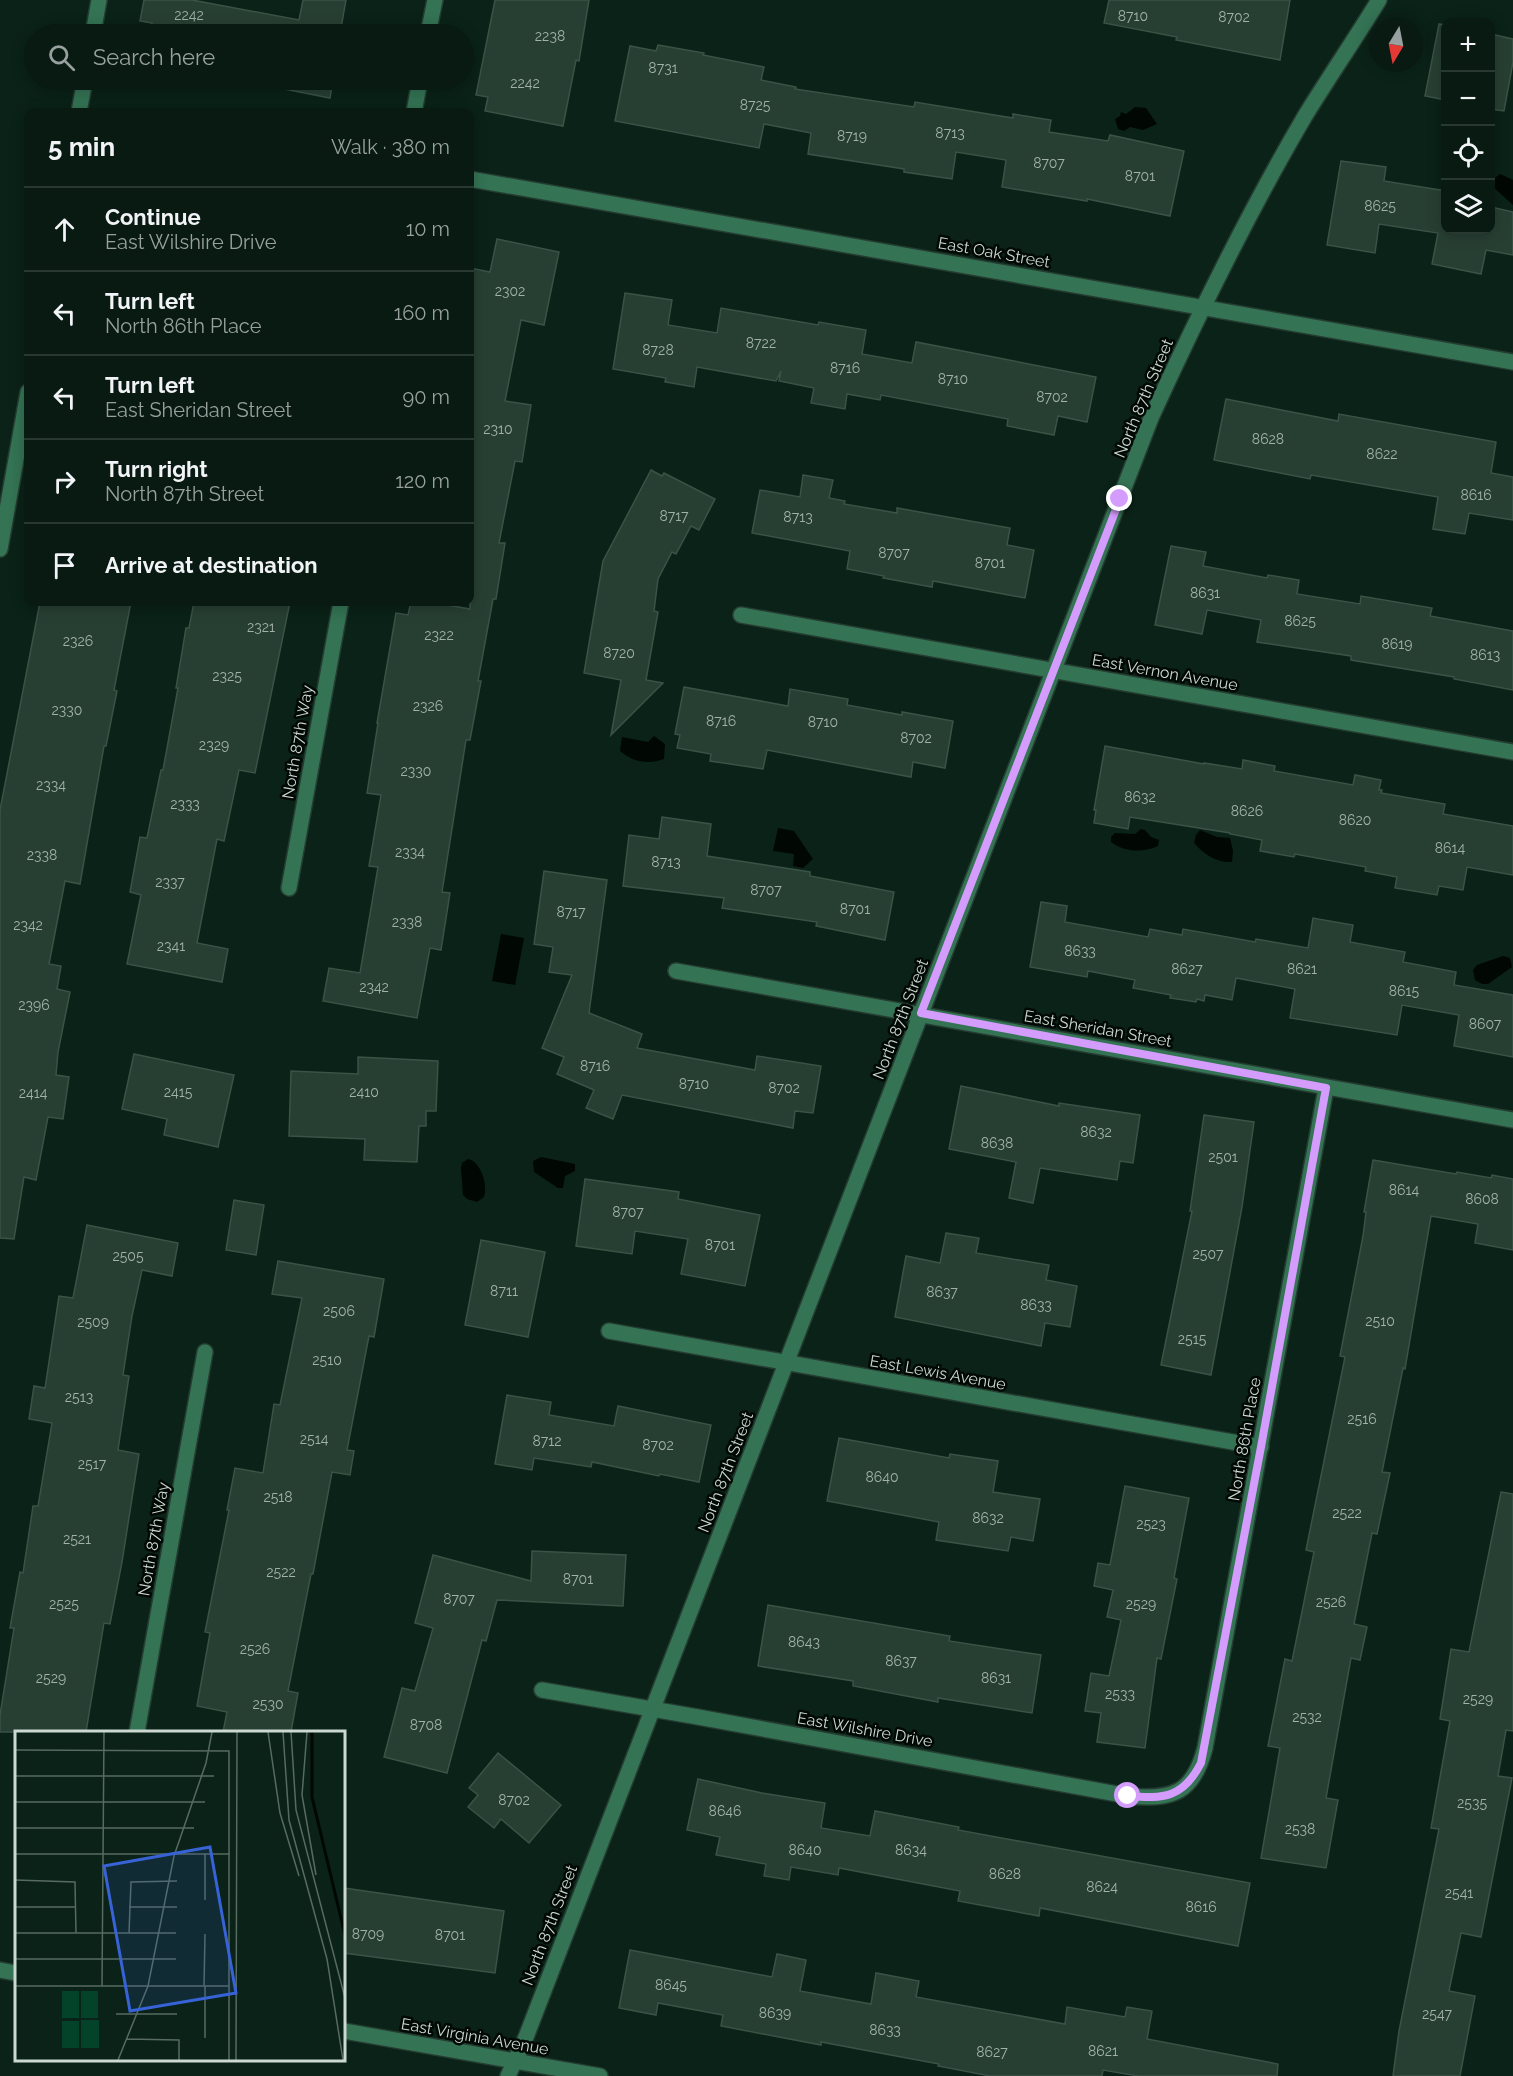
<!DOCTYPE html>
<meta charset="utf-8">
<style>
body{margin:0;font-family:Raleway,sans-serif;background:#11231a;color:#f1f3f6}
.controls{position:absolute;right:18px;top:18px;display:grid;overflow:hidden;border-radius:12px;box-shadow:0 3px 15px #0003}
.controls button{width:54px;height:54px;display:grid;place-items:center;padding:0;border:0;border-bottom:2px solid #293831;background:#081a11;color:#f1f3f6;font:30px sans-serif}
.compass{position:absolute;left:1369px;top:18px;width:54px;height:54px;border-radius:50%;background:#081a11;box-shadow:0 3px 15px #0003;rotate:190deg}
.stop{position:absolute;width:18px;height:18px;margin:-14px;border:4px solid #d49cfc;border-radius:50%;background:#fff}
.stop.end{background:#d49cfc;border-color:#fff;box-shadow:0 2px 6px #0008}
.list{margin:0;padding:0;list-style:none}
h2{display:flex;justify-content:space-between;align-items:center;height:78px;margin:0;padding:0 24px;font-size:26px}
h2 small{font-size:20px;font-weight:400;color:#98a19f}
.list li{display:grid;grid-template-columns:39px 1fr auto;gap:18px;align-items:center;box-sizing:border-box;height:84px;padding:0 24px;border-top:2px solid #293831}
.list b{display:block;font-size:22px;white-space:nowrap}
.list p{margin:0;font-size:20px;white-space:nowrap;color:#98a19f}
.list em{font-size:20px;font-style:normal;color:#98a19f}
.icon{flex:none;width:33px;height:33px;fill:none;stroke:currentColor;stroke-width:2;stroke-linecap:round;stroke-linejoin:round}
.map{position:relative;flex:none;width:1513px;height:2076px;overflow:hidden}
.search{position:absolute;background:#081a11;box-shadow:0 3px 15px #0003;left:24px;top:24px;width:450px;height:66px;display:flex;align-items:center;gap:15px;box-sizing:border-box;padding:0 21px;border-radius:33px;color:#98a19f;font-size:22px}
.panel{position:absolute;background:#081a11;box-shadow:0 3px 15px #0003;left:24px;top:108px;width:450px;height:498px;border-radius:12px}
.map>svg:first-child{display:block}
.water{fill:#010804}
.building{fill:#273f32;stroke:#3a5346;stroke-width:1.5}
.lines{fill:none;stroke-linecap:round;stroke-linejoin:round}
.minor-casing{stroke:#253c31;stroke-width:18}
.minor{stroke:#347354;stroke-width:15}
.route{stroke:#d49cfc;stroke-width:8}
.labels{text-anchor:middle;stroke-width:5;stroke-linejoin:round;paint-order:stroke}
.number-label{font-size:14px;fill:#a2b2a9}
.street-label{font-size:16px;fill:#cbd9d1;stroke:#020905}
.inset-river{fill:none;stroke:#010804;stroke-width:3}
.inset-road{fill:none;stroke:#576b61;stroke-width:1.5}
.view{fill:#3763d7;fill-opacity:0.15;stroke:#3763d7;stroke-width:3}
.inset-edge{fill:none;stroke:#cbd9d1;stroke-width:3}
</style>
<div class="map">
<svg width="1513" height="2076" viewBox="0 0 1513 2076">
<rect width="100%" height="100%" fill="#0a2217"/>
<g class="water">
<path d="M1135 107 1146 108 1157 124 1143 130 1130 127 1124 131 1118 129 1115 119 1120 116 1121 112 1126 114Z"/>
<path d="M1500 174 1513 180V205L1491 185V181Z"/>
<path d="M654 736 665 744 664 759C648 765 633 762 620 751L622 737 648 742Z"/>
<path d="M778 828 794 831 813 859 803 868 793 866 794 854 773 851Z"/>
<path d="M1141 829 1145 830 1151 837 1159 840 1158 846C1143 853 1124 852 1111 842V837L1115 833 1135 834Z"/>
<path d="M1200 830 1217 837 1230 838 1233 851 1232 862C1216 863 1204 854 1194 843L1196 835Z"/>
<path d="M501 934 524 938 515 985 492 981Z"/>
<path d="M1503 956 1510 958 1512 967 1488 984H1482L1475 980 1473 970 1477 965Z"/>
<path d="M541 1157 575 1164V1171L565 1176 563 1188H558L534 1172 533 1161Z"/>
<path d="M468 1159C481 1161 488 1186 484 1197L477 1202 467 1199 463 1195 461 1168 462 1163Z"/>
</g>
<g class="building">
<path d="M144 0H192L299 20 303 0H346L341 28H343L342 34H150L152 23 140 21Z"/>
<path d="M495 0H589L579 61 576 60 563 126 485 111 488 97 476 95Z"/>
<path d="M1109 0H1290L1280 60 1176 40 1177 37 1104 23Z"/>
<path d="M1439 24 1446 25V100L1425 96Z"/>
<path d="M1491 34 1513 39V62L1504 111 1491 109Z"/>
<path d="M658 45 704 53 703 55 764 67 761 80 796 87 795 89 914 107 915 102 1013 118V114L1051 120 1049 132 1108 141 1110 135 1184 151 1170 216 1087 199V201L1002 187 1006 160 956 152 952 179 904 172V169L808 154 811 133 764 124 759 148 615 121 630 46 656 51Z"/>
<path d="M270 80H333L330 98 269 86Z"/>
<path d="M1341 161 1386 167 1384 181 1446 191V230H1491V207L1513 212V255L1486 250 1481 274 1432 264 1438 233 1379 224 1375 253 1327 245Z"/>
<path d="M497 239 559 252 544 325 521 320 505 401 531 405 522 462 515 461 499 543H505L496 599H493L478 681H481L470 740H466L442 892 450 893 441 950 430 948 417 1018 323 1001 329 968 360 973 378 867 369 866 381 795 367 793 378 723H377L396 613 408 615 411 602H430L470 609V268L490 272Z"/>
<path d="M625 293 672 300 668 325 717 333 721 308 818 325 819 322 866 330 862 354 912 363 916 342 1096 377 1087 422 1058 416 1054 435 1007 426 1008 419 881 395 880 400 847 394 845 409 811 403 814 388 779 381 781 371 776 381 697 367 694 387 665 382 666 378 613 369Z"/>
<path d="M1226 399 1338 421 1339 414 1496 442 1491 473 1513 477V520L1469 513 1465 534 1433 529 1438 497 1311 475 1310 479 1214 460Z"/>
<path d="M651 470 662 476 664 473 715 499 699 530 691 526 676 554 672 552 658 579 654 611 658 612 646 680 663 683 611 735 621 680 584 673 603 561Z"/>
<path d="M803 475 833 480 829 498 845 501 844 504 897 513V508L1010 528 1007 545 1034 550 1025 598 933 581 932 587 883 578 884 576 847 569 850 551 752 533 760 490 800 497Z"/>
<path d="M1171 546 1206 552 1203 566 1267 578 1268 575 1299 580 1297 594 1360 604 1361 596 1432 608 1430 616 1513 631V690L1454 679V677L1351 660V656L1257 642 1261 620 1207 610 1202 634 1155 625Z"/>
<path d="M40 602H131L114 690 117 691 106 746H104L80 884 65 881 49 964 61 966 57 989 70 992 58 1052 56 1075 69 1077 63 1119 48 1117 36 1180 24 1177 14 1239 0 1238V810Z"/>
<path d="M194 602H290L255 773 239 770 224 841 217 839 197 943 228 949 222 982 127 964 141 895 130 892 140 837 147 838 161 770H163L178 688H176L186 628H189Z"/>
<path d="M684 687 788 706 790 689 848 699 847 705 902 715V712L953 721 945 768 913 762 911 777 767 750 763 769 710 761 711 754 677 748 680 735 675 734Z"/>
<path d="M1105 746 1204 764V763L1242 769 1243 760 1275 766 1274 771 1353 785 1355 775 1381 780 1379 790H1382L1381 793 1445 804 1443 814 1513 826V875L1467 867 1463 890 1439 886 1437 895 1395 888 1397 877 1365 871 1366 867 1295 854 1294 857 1260 851 1262 840 1230 834V833L1130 817 1128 829 1094 823 1096 810H1094Z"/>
<path d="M662 817 711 824 707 856 810 872V876L894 892 885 940 816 926 817 922 722 908 724 898 623 886 629 835 659 839Z"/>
<path d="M544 871 607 880 589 1013 642 1034 637 1048 755 1070 757 1056 821 1066 813 1113 795 1111 793 1128 622 1095 613 1119 586 1108 594 1090 557 1074 564 1057 542 1048 572 975 549 972 553 947 534 944Z"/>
<path d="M1041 902 1067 906 1065 922 1148 937 1150 929 1182 935 1183 929 1255 942 1256 939 1308 948 1313 918 1353 925 1350 942 1405 952 1403 962 1456 972 1454 985 1513 995V1057L1454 1046 1459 1015 1402 1005 1397 1035 1290 1018 1295 989 1236 978 1232 1000 1205 995 1204 1001 1197 999 1196 1002 1170 998 1171 995 1133 988 1135 980 1088 971 1087 977 1030 967Z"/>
<path d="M134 1054 234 1075 218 1147 164 1135 167 1119 122 1109Z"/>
<path d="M358 1057 438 1061 436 1111H426V1126H419L417 1162 364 1160 365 1139 289 1136 291 1071 358 1074Z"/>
<path d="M961 1086 1059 1106V1103L1140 1115 1133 1163 1120 1161 1117 1180 1040 1168 1033 1203 1009 1198 1016 1162 949 1149Z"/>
<path d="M1204 1115 1254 1122 1242 1207 1211 1375 1161 1365 1192 1211H1190Z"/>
<path d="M1373 1160 1456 1174 1457 1172 1491 1178 1492 1175 1513 1179V1250L1475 1243 1478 1224 1431 1216 1405 1369 1403 1368 1382 1472 1390 1473 1377 1534 1372 1533 1354 1624 1367 1627 1360 1660 1351 1658 1326 1798 1338 1800 1326 1868 1261 1858 1280 1748 1268 1746 1285 1659 1292 1661 1314 1552 1306 1550 1345 1357 1340 1356 1363 1236 1366 1212H1364Z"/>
<path d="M585 1179 679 1192 678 1199 760 1215 745 1286 681 1274 688 1239 635 1231 632 1254 576 1246Z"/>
<path d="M234 1200 264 1205 256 1255 226 1250Z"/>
<path d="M87 1225 178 1243 172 1276 142 1270 132 1316 123 1375 129 1376 118 1450 139 1454 122 1562 110 1624 104 1623 86 1732H0V1715L14 1628H10L20 1572 23 1573 33 1506H38L52 1423 29 1419 34 1386 45 1388 59 1296 73 1298Z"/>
<path d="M946 1233 979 1238 976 1253 1049 1265 1046 1280 1077 1286 1070 1327 1045 1323 1041 1346 895 1317 906 1256 940 1263Z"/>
<path d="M481 1240 545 1252 528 1337 465 1325Z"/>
<path d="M278 1261 384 1279 374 1337 369 1336 347 1450 354 1451 350 1475 332 1472 313 1574H311L288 1691 298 1693 291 1732H223L227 1712 197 1706 210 1633 205 1632 229 1510H227L235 1468 263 1473 274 1404 280 1405 302 1298 272 1294Z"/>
<path d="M507 1395 551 1402 549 1415 614 1426 618 1406 711 1425 699 1482 660 1474 659 1476 592 1462 591 1467 534 1458 532 1470 495 1464Z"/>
<path d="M839 1438 949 1458 950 1454 998 1461 993 1492 1040 1499 1033 1541 1011 1537 1008 1551 936 1540 939 1522 827 1501Z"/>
<path d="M1125 1486 1189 1498 1174 1578 1177 1579 1161 1659 1157 1658 1145 1748 1097 1742 1101 1713 1085 1711 1091 1673 1109 1676 1121 1620 1107 1617 1113 1590 1094 1586 1098 1563 1110 1565Z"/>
<path d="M1501 1492 1513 1494V1731L1506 1730 1498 1776 1512 1778 1481 1937 1461 1933 1449 1991 1475 1996 1460 2076H1393L1399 2031 1439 1829 1431 1828 1450 1721 1440 1719 1451 1649 1469 1652Z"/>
<path d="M532 1551 626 1555 623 1606 497 1600 486 1641 482 1640 447 1773 384 1757 402 1688 415 1691 433 1628 415 1623 433 1555 531 1581Z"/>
<path d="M768 1605 950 1636 949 1641 1041 1655 1032 1713 938 1698V1702L853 1686V1681L758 1666Z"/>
<path d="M498 1753 561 1805 529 1843 501 1819 494 1828 468 1807 478 1795 469 1788Z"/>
<path d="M698 1779 762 1793 825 1803 821 1828 870 1836 875 1811 959 1827 958 1830 1250 1883 1238 1946 1040 1908 1039 1916 958 1901 960 1891 839 1868 838 1875 791 1867 789 1880 764 1876 766 1864 716 1855 720 1837 687 1830Z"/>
<path d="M344 1888 504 1911 495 1973 344 1953Z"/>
<path d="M630 1950 772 1977 777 1954 806 1960 800 1991 871 2004 876 1973 919 1981 916 1997 1065 2024 1067 2007 1125 2017 1127 2007 1152 2011 1147 2039 1278 2064 1277 2076H1138L1103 2070 1102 2076H990L938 2066 939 2064 821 2042V2045L721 2026 723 2015 658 2003 656 2015 619 2008Z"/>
</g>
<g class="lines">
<g class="minor-casing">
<g id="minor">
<path d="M93 34 99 0"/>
<path d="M428 34 435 0"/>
<path d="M79 112 85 80"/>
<path d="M414 112 420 80"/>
<path d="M470 179 1513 362"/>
<path d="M0 549 28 392"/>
<path d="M741 615 1513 752"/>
<path d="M289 888 341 602"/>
<path d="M676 971C955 1019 1234 1073 1513 1120"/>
<path d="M609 1331 1261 1447"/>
<path d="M542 1690 698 1717 1128 1796C1172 1800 1193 1794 1205 1748L1326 1088"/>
<path d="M137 1732 205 1352"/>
<path d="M0 1970 16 1973"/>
<path d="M344 2031 600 2076"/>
<path d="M508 2076 526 2037 1151 418C1198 315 1248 213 1305 116 1329 77 1355 39 1379 0"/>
</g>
</g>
<use href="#minor" class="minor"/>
</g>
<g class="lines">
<path class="route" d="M1120 499 921 1013 1326 1088 1261 1447 1201 1763C1183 1798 1164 1799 1128 1796"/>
</g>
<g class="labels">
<g class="number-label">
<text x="189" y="20">2242</text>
<text x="1133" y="21">8710</text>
<text x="1234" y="22">8702</text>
<text x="550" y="41">2238</text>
<text x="663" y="73">8731</text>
<text x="525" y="88">2242</text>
<text x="755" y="110">8725</text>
<text x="950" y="138">8713</text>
<text x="852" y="141">8719</text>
<text x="1049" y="168">8707</text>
<text x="1140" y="181">8701</text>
<text x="1380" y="211">8625</text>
<text x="510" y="296">2302</text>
<text x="761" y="348">8722</text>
<text x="658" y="355">8728</text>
<text x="845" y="373">8716</text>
<text x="953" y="384">8710</text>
<text x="1052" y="402">8702</text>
<text x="498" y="434">2310</text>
<text x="1268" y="444">8628</text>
<text x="1382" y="459">8622</text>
<text x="1476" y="500">8616</text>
<text x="674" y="521">8717</text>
<text x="798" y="522">8713</text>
<text x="894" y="558">8707</text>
<text x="990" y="568">8701</text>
<text x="1205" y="598">8631</text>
<text x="1300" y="626">8625</text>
<text x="261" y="632">2321</text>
<text x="439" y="640">2322</text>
<text x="78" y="646">2326</text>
<text x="1397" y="649">8619</text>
<text x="619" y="658">8720</text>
<text x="1485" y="660">8613</text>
<text x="227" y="681">2325</text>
<text x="428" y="711">2326</text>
<text x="67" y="715">2330</text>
<text x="721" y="726">8716</text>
<text x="823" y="727">8710</text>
<text x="916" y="743">8702</text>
<text x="214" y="750">2329</text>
<text x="416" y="776">2330</text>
<text x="51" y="790">2334</text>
<text x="1140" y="802">8632</text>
<text x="185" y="809">2333</text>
<text x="1247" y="816">8626</text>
<text x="1355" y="825">8620</text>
<text x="1450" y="853">8614</text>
<text x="410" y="857">2334</text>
<text x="42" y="860">2338</text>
<text x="666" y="867">8713</text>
<text x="170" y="887">2337</text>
<text x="766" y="895">8707</text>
<text x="855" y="914">8701</text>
<text x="571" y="917">8717</text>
<text x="407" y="927">2338</text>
<text x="28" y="930">2342</text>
<text x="171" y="951">2341</text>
<text x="1080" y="956">8633</text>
<text x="1187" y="974">8627</text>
<text x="1302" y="974">8621</text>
<text x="374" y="992">2342</text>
<text x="1404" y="996">8615</text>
<text x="34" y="1010">2396</text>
<text x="1485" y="1029">8607</text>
<text x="595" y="1071">8716</text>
<text x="694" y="1089">8710</text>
<text x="784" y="1093">8702</text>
<text x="178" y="1097">2415</text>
<text x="364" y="1097">2410</text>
<text x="33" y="1098">2414</text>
<text x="1096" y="1137">8632</text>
<text x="997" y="1148">8638</text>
<text x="1223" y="1162">2501</text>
<text x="1404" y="1195">8614</text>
<text x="1482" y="1204">8608</text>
<text x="628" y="1217">8707</text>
<text x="720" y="1250">8701</text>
<text x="1208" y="1259">2507</text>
<text x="128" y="1261">2505</text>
<text x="504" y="1296">8711</text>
<text x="942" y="1297">8637</text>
<text x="1036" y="1310">8633</text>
<text x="339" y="1316">2506</text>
<text x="1380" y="1326">2510</text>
<text x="93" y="1327">2509</text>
<text x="1192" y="1344">2515</text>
<text x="327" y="1365">2510</text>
<text x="79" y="1402">2513</text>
<text x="1362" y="1424">2516</text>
<text x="314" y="1444">2514</text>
<text x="547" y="1446">8712</text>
<text x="658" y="1450">8702</text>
<text x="92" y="1469">2517</text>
<text x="882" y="1482">8640</text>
<text x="278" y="1502">2518</text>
<text x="1347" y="1518">2522</text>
<text x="988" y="1523">8632</text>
<text x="1151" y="1529">2523</text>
<text x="77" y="1544">2521</text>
<text x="281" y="1577">2522</text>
<text x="578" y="1584">8701</text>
<text x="459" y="1604">8707</text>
<text x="1331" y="1607">2526</text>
<text x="64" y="1609">2525</text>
<text x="1141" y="1609">2529</text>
<text x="804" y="1647">8643</text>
<text x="255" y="1654">2526</text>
<text x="901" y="1666">8637</text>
<text x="51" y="1683">2529</text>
<text x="996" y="1683">8631</text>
<text x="1120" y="1699">2533</text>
<text x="1478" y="1704">2529</text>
<text x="268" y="1709">2530</text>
<text x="1307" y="1722">2532</text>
<text x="426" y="1730">8708</text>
<text x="514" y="1805">8702</text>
<text x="1472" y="1808">2535</text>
<text x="725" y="1816">8646</text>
<text x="1300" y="1834">2538</text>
<text x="805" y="1855">8640</text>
<text x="911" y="1855">8634</text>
<text x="1005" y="1879">8628</text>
<text x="1102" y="1892">8624</text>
<text x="1459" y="1898">2541</text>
<text x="1201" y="1912">8616</text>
<text x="368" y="1939">8709</text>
<text x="450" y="1940">8701</text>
<text x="671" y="1990">8645</text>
<text x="775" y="2018">8639</text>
<text x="1437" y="2019">2547</text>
<text x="885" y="2035">8633</text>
<text x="1103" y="2056">8621</text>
<text x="992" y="2057">8627</text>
</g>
<g class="street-label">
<text transform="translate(994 252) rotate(10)" y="6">East Oak Street</text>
<text transform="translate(1143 398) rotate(-67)" y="6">North 87th Street</text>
<text transform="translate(1165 672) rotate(10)" y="6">East Vernon Avenue</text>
<text transform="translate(297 742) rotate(-80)" y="6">North 87th Way</text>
<text transform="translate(900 1019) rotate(-69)" y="6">North 87th Street</text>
<text transform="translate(1098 1028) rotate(10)" y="6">East Sheridan Street</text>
<text transform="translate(938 1372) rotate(10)" y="6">East Lewis Avenue</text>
<text transform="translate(1244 1439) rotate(-80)" y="6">North 86th Place</text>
<text transform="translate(725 1472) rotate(-69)" y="6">North 87th Street</text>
<text transform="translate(153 1539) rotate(-80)" y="6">North 87th Way</text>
<text transform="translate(865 1729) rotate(10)" y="6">East Wilshire Drive</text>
<text transform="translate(549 1925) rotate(-69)" y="6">North 87th Street</text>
<text transform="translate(475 2036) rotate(10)" y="6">East Virginia Avenue</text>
</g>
</g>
<g transform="translate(15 1731)">
<rect width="330" height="330" fill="#0a2217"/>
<path d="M47 260H64V287H47ZM66 260H83V287H66ZM66 289H84V317H66ZM47 290H64V317H47Z" fill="#02432a"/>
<path class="inset-river" d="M297 1V66L330 204"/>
<path class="inset-road" d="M253 1 265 82 284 145M268 1 274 89 312 228 328 329M276 1 281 79 330 267M292 1 287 64 301 144M0 19 214 20V329M0 45H199M0 71H190M0 97H179M0 123H215M0 149 60 151 61 202M190 169V123M0 176H61M114 176H162M0 202H161M114 202 116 151 162 150M0 228H161M0 255H214M87 255 89 1M189 255 190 203M101 283H162M190 307V255M112 308 164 309V329M103 329 133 255 159 125 191 32 197 1M221 329 222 1"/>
<path class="view" d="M195 116 221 262 115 280 89 135Z"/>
<rect width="330" height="330" class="inset-edge"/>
</g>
</svg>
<div class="controls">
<button>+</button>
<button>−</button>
<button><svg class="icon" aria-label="locate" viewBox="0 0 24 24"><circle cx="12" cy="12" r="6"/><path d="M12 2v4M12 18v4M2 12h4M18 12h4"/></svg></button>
<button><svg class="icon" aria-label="layers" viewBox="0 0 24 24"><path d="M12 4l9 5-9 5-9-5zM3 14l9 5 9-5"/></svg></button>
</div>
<svg class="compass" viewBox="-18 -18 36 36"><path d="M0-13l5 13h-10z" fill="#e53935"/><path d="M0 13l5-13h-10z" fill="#98a19f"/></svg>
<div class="stop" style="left:1128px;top:1796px"></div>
<div class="stop end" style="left:1120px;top:499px"></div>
<div class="search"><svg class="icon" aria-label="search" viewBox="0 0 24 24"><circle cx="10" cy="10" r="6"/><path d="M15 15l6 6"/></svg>Search here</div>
<section class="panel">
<h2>5 min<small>Walk · 380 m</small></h2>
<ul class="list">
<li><svg class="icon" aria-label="ahead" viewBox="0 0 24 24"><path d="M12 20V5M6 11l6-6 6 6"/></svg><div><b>Continue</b><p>East Wilshire Drive</p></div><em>10 m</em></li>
<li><svg class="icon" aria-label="left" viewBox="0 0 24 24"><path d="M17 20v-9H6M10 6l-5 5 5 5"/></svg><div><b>Turn left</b><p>North 86th Place</p></div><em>160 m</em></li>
<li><svg class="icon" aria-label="left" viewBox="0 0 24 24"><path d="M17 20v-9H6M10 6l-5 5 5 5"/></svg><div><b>Turn left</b><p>East Sheridan Street</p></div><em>90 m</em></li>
<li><svg class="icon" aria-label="right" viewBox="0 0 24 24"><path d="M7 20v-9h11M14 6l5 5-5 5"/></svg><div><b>Turn right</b><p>North 87th Street</p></div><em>120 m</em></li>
<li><svg class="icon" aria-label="arrive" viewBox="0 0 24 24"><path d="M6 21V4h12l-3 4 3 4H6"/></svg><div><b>Arrive at destination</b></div></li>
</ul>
</section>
</div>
